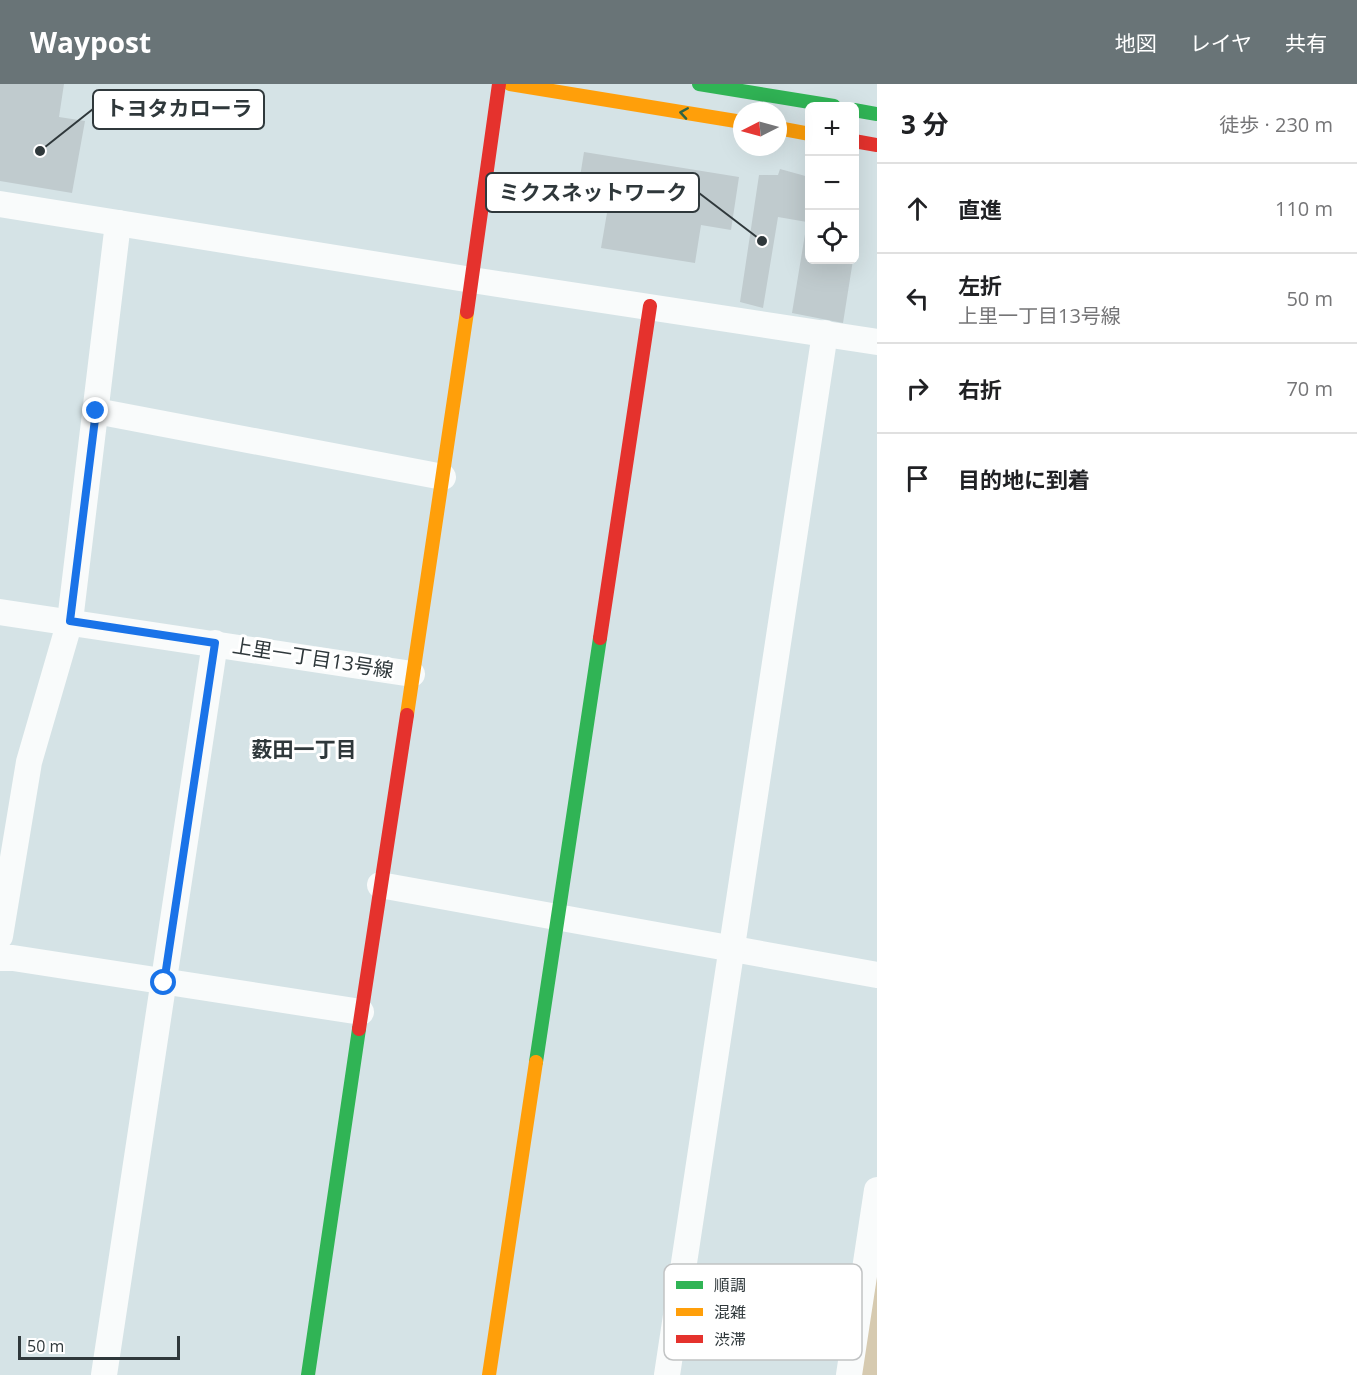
<!DOCTYPE html>
<html lang="ja">
<meta charset="utf-8">
<style>
body{margin:0;font-family:"Open Sans","Noto Sans JP",sans-serif;background:#f2f2f2;color:#202124}
.controls{position:absolute;right:18px;top:18px;display:grid;overflow:hidden;border-radius:9px;box-shadow:0 6px 24px #0002}
.controls button{width:54px;height:54px;display:grid;place-items:center;padding:0;border:0;border-bottom:2px solid #e0e0e0;background:#fff;color:#202124;font:30px sans-serif}
.compass{position:absolute;left:733px;top:18px;width:54px;height:54px;border-radius:50%;background:#fff;box-shadow:0 6px 24px #0002;rotate:264deg}
.scale{position:absolute;left:18px;bottom:15px;width:162px;box-sizing:border-box;padding-left:6px;border:3px solid #2f383b;border-top:0;font-size:16px;line-height:21px;white-space:nowrap;color:#2f383b;-webkit-text-stroke:4px #fff;paint-order:stroke}
.stop{position:absolute;width:18px;height:18px;margin:-14px;border:4px solid #1a73e8;border-radius:50%;background:#fff}
.stop.end{background:#1a73e8;border-color:#fff;box-shadow:0 2px 6px #0008}
.list{margin:0;padding:0;list-style:none}
h2{display:flex;justify-content:space-between;align-items:center;height:78px;margin:0;padding:0 24px;font-size:26px}
h2 small{font-size:20px;font-weight:400;color:#757577}
.list li{display:grid;grid-template-columns:39px 1fr auto;gap:18px;align-items:center;box-sizing:border-box;height:90px;padding:0 24px;border-top:2px solid #e0e0e0}
.list b{display:block;font-size:22px;white-space:nowrap}
.list p{margin:0;font-size:20px;white-space:nowrap;color:#757577}
.list em{font-size:20px;font-style:normal;color:#757577}
.icon{flex:none;width:33px;height:33px;fill:none;stroke:currentColor;stroke-width:2;stroke-linecap:round;stroke-linejoin:round}
.map{position:relative;flex:none;width:877px;height:1291px;overflow:hidden}
header{display:flex;align-items:center;gap:36px;box-sizing:border-box;height:84px;padding:0 30px;background:#697477;color:#fff}
header strong{font-size:28px}
nav{display:flex;gap:33px;margin-inline-start:auto;font-size:21px}
main{display:flex}
aside{flex:1;background:#fff}
.map>svg:first-child{display:block}
.green{fill:#d6cab0}
.building{fill:#c0cbce}
.lines{fill:none;stroke-linecap:round;stroke-linejoin:round}
.street{stroke:#f9fbfb;stroke-width:26}
.fast{stroke:#30b455;stroke-width:14}
.slow{stroke:#ff9f0a;stroke-width:14}
.jam{stroke:#e5322d;stroke-width:14}
.oneway{stroke:#2f6344}
.route{stroke:#1a73e8;stroke-width:8}
.labels{text-anchor:middle;stroke-width:6;stroke-linejoin:round;paint-order:stroke}
.street-label{font-size:20px;fill:#2f383b;stroke:#fff}
.neighbourhood-label{font-size:21px;font-weight:bold;fill:#2f383b;stroke:#fff}
.key{fill:#fff;stroke:#c1c3c4;stroke-width:1.5}
.key-label{font-size:16px;fill:#2f383b}
.leader{fill:none;stroke:#2f383b;stroke-width:2}
.callout-dot{fill:#2f383b;stroke:#fff;stroke-width:2}
.callout{fill:#fff;stroke:#2f383b;stroke-width:2}
.callout-label{font-size:21px;text-anchor:middle;font-weight:bold;fill:#2f383b}
</style>
<header>
<strong>Waypost</strong>
<nav><a>地図</a><a>レイヤ</a><a>共有</a></nav>
</header>
<main>
<div class="map">
<svg width="877" height="1291" viewBox="0 0 877 1291">
<rect width="100%" height="100%" fill="#d5e3e6"/>
<path class="green" d="M877 1190V1291H861Z"/>
<g class="building">
<path d="M0 0H64L59 33 85 37 72 109 0 97Z"/>
<path d="M584 68 739 93 731 146 701 141 695 179 601 164 608 123 576 118Z"/>
<path d="M780 85 809 93 805 131 810 132V176H853L843 239 792 229 807 138 778 133 763 224 740 218 759 91H778Z"/>
</g>
<g class="lines">
<g class="street">
<path d="M0 120 472 196 877 258"/>
<path d="M96 327 443 393"/>
<path d="M0 528 412 590"/>
<path d="M380 801 877 891"/>
<path d="M0 852 29 678 70 537 118 139"/>
<path d="M0 874H13L361 928"/>
<path d="M104 1291 215 559"/>
<path d="M667 1291 825 249"/>
<path d="M849 1291 877 1106"/>
</g>
<g class="fast">
<path d="M699 0 834 22"/>
<path d="M854 26 877 30"/>
<path d="M536 978 600 554"/>
<path d="M308 1291 359 945"/>
</g>
<g class="slow">
<path d="M510 0 742 38"/>
<path d="M778 44 810 50"/>
<path d="M407 631 467 228"/>
<path d="M489 1291 536 978"/>
</g>
<g class="jam">
<path d="M854 57 877 61"/>
<path d="M467 228 499 0"/>
<path d="M600 554 650 222"/>
<path d="M359 945 407 631"/>
</g>
</g>
<defs><path id="oneway-chevron" d="M-2-3.5L2.5 0L-2 3.5" fill="none" stroke-width="1.6" stroke-linecap="round" stroke-linejoin="round" transform="scale(1.5)"/></defs>
<use class="oneway" href="#oneway-chevron" transform="translate(684 29) rotate(-171)"/>
<g class="lines">
<path class="route" d="M96 327 70 537 215 559 164 899"/>
</g>
<g class="labels">
<g class="street-label">
<text transform="translate(313 574) rotate(9)" y="7">上里一丁目13号線</text>
</g>
<g class="neighbourhood-label">
<text x="304" y="673">薮田一丁目</text>
</g>
</g>
<rect x="664" y="1180" width="198" height="96" rx="9" class="key"/>
<rect x="676" y="1197" width="27" height="8" fill="#30b455"/>
<rect x="676" y="1224" width="27" height="8" fill="#ff9f0a"/>
<rect x="676" y="1251" width="27" height="8" fill="#e5322d"/>
<g class="key-label">
<text x="714" y="1207">順調</text>
<text x="714" y="1234">混雑</text>
<text x="714" y="1261">渋滞</text>
</g>
<path class="leader" d="M40 67L93 25M762 157L699 109"/>
<g class="callout-dot">
<circle cx="40" cy="67" r="6"/>
<circle cx="762" cy="157" r="6"/>
</g>
<g class="callout">
<rect x="93" y="6" width="171" height="39" rx="6"/>
<rect x="486" y="89" width="213" height="39" rx="6"/>
</g>
<g class="callout-label">
<text x="179" y="32">トヨタカローラ</text>
<text x="593" y="116">ミクスネットワーク</text>
</g>
</svg>
<div class="controls">
<button>+</button>
<button>−</button>
<button><svg class="icon" aria-label="locate" viewBox="0 0 24 24"><circle cx="12" cy="12" r="6"/><path d="M12 2v4M12 18v4M2 12h4M18 12h4"/></svg></button>
</div>
<svg class="compass" viewBox="-18 -18 36 36"><path d="M0-13l5 13h-10z" fill="#e53935"/><path d="M0 13l5-13h-10z" fill="#757577"/></svg>
<div class="scale">50 m</div>
<div class="stop" style="left:164px;top:899px"></div>
<div class="stop end" style="left:96px;top:327px"></div>
</div>
<aside>
<h2>3 分<small>徒歩 · 230 m</small></h2>
<ul class="list">
<li><svg class="icon" aria-label="ahead" viewBox="0 0 24 24"><path d="M12 20V5M6 11l6-6 6 6"/></svg><div><b>直進</b></div><em>110 m</em></li>
<li><svg class="icon" aria-label="left" viewBox="0 0 24 24"><path d="M17 20v-9H6M10 6l-5 5 5 5"/></svg><div><b>左折</b><p>上里一丁目13号線</p></div><em>50 m</em></li>
<li><svg class="icon" aria-label="right" viewBox="0 0 24 24"><path d="M7 20v-9h11M14 6l5 5-5 5"/></svg><div><b>右折</b></div><em>70 m</em></li>
<li><svg class="icon" aria-label="arrive" viewBox="0 0 24 24"><path d="M6 21V4h12l-3 4 3 4H6"/></svg><div><b>目的地に到着</b></div></li>
</ul>
</aside>
</main>
